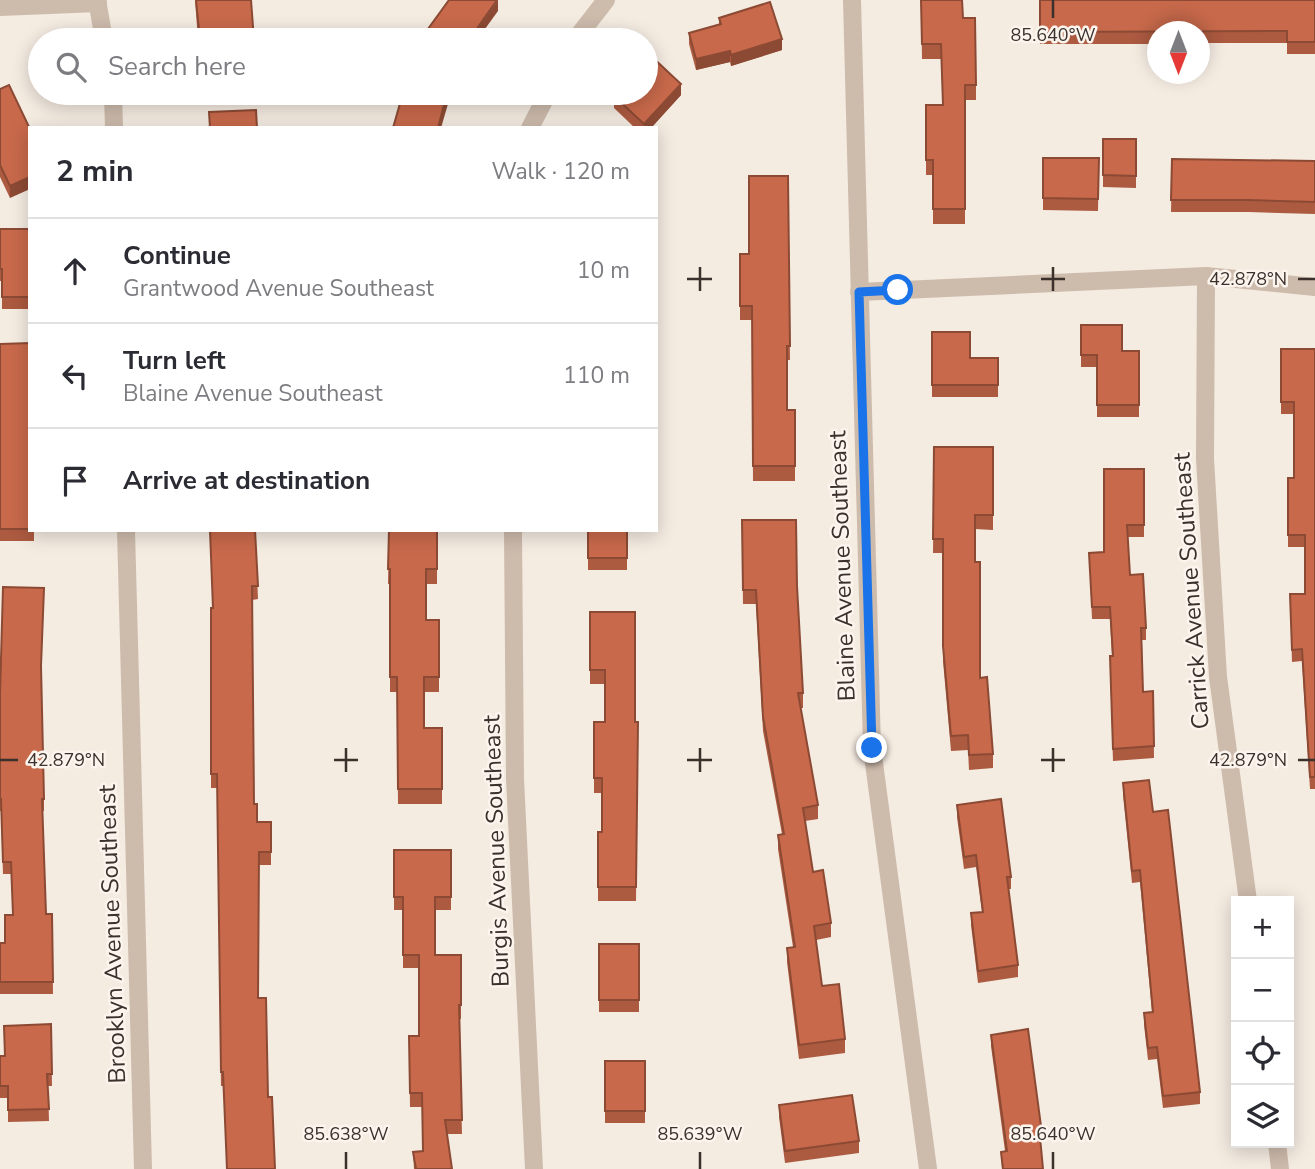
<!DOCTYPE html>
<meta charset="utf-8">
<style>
body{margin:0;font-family:"Nunito Sans",sans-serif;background:#f2f2f3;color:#2b2b33}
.controls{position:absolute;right:21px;bottom:21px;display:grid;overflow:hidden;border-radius:0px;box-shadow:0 4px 18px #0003}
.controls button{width:63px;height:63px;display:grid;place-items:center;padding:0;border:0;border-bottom:2px solid #e1e1e2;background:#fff;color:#2b2b33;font:35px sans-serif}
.compass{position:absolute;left:1147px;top:21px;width:63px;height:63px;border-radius:50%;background:#fff;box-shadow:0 4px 18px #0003;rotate:180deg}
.stop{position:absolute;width:21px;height:21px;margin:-16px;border:5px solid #1a73e8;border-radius:50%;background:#fff}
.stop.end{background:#1a73e8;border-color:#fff;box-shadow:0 2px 7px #0008}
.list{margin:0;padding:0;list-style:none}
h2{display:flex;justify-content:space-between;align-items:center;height:91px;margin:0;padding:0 28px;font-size:30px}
h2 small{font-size:23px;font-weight:400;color:#7c7c81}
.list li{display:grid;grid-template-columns:46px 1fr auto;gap:21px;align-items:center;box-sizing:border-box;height:105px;padding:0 28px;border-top:2px solid #e1e1e2}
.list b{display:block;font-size:26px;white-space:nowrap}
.list p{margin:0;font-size:23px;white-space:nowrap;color:#7c7c81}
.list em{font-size:23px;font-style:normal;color:#7c7c81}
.icon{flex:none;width:38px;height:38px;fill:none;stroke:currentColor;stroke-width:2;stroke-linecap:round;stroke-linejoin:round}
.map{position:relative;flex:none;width:1315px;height:1169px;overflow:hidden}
.search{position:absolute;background:#fff;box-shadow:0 4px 18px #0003;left:28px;top:28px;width:630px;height:77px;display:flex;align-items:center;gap:18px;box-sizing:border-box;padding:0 24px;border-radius:38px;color:#7c7c81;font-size:26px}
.panel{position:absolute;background:#fff;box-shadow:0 4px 18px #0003;left:28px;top:126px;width:630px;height:406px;border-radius:0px}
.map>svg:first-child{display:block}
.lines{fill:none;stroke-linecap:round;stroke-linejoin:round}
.street{stroke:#cdbbac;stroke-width:18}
.wall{fill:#ac5a40}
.shaded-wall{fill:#8c4a34}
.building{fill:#c8694b;stroke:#8c4a34;stroke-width:2}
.route{stroke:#1a73e8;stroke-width:9}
.ticks{fill:none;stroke:#3b302b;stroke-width:2.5}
.labels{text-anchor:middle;stroke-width:5;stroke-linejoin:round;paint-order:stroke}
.street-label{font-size:24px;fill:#3b302b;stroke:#fbf5ee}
.ticks-label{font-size:18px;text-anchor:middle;fill:#3b302b;stroke:#fbf5ee;stroke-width:5;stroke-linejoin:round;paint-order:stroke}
</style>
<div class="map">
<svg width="1315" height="1169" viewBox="0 0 1315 1169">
<rect width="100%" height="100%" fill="#f4ebe1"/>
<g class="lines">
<g class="street">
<path d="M97 0 104 40"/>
<path d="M852 0 872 748 928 1169"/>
<path d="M0 7 98 3"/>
<path d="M575 40 606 0"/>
<path d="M113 93 114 128"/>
<path d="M530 128 548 93"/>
<path d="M1206 276 1205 459 1218 677 1248 901"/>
<path d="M859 292 1206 276 1315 287"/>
<path d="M126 530 143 1169"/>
<path d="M513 530 515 779 534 1169"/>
<path d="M1277 1143 1280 1169"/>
</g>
</g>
<g class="wall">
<path d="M195 0H251L254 40H198Z"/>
<path d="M921 0 963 18 976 85V100H965V224H933V175H926V105H943L941 59H922Z"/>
<path d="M1040 0H1315V54H1287V43H1200V32H1158V44H1040Z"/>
<path d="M719 18 782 50 731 66 730 62 696 70 689 44V33L719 25Z"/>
<path d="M0 89 30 129 10 198 0 177Z"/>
<path d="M681 95 651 128H635L614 108V96Z"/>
<path d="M1103 139H1136V188L1103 187Z"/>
<path d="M1043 158H1099L1098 211 1043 210Z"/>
<path d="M1172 159 1315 161V214L1249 212H1171Z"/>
<path d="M788 176 790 360H787V410H795V481H753L752 320H740V254H749Z"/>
<path d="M0 229H30V309H2V281H0Z"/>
<path d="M1081 325 1122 351H1139V417H1097V367H1081Z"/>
<path d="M932 332 970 358H998V397H932Z"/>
<path d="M30 343V530H34V541H0V344Z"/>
<path d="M1281 349H1315V789H1310L1302 661 1292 662 1290 594H1305V547H1288V478H1294V414H1281Z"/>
<path d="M934 447H993V530L975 529V562L980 678 993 754V768L969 770 968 750 951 751 943 661V553H933Z"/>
<path d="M1144 469V537H1128L1130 575 1146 628V640H1142L1143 692 1153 691 1154 758 1113 761 1110 668 1112 656 1110 619H1092L1089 553 1104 552Z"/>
<path d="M742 520 797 586 803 693V708H801L818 805V819L805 821 813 872 831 923V937L816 940 822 986 845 1039V1053L799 1059 787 962V948L793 947 778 849V835L782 834 763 731 756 604H743Z"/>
<path d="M210 530H255L258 599 252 600 254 804 257 822H271V865H259L258 998 275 1169 223 1086H221L217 788H211V608H213Z"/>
<path d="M389 530H437V584H426V620H439V692H424V728H442V804H398L397 692H390V584H388Z"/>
<rect x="588" y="530" width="39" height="40"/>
<path d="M590 612 635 722H638L636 901H598V832H602V793H594V722H605V684H590Z"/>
<path d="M41 674 44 799V811H42L46 914H52L53 994H0V943H5L13 915 11 874H3L1 811H0V694Z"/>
<path d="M1123 783 1153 812 1200 1092V1104L1163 1108 1157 1059 1148 1060 1144 1025V1013L1152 1012 1140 882 1132 883 1123 795Z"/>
<path d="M957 805 1011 877V889H1008L1018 965V977L978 983 971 925V913L982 912 976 867 964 869 957 817Z"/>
<path d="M394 850H451V910H435V955H461V1019H459L462 1134H447L452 1169H414L413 1152 423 1151 422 1107H410L409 1036H419V968H403V910H394Z"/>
<rect x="599" y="944" width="40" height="68"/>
<path d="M51 1024 52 1086H48L49 1121 8 1122V1098H0V1056H5Z"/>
<path d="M991 1035 1041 1126V1138H1040L1043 1169H1002L1001 1152 1005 1151 991 1046Z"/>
<rect x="605" y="1061" width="40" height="62"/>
<path d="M779 1105 859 1141V1153L785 1163 779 1117Z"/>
</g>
<g class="shaded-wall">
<path d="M498 0V11L477 40H469Z"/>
<path d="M782 39V50L731 66V55Z"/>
<path d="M730 51V62L696 70V59Z"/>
<path d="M681 84V95L651 128H644V124Z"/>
<path d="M447 93H450V97L441 128H438Z"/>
<path d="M30 177V189L10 198V186Z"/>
</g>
<g class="building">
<path d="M196 0H251L254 40H200Z"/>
<path d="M449 0H497L469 40H420Z"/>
<path d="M921 0H962L963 18H975L976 85H965V209H933V160H926V105H943L941 44H922Z"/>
<path d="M1040 0H1315V42H1287V31L1040 32Z"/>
<path d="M770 2 782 39 731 55 730 51 696 59 689 33 721 24 719 18Z"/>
<path d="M651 56 681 84 644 124 614 96 617 93H646V62Z"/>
<path d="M9 85 30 129V177L10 186 0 165V89Z"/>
<path d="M403 93H447L438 128H393Z"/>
<path d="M256 110 257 128H210L209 112Z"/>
<path d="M1103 139H1136V176L1103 175Z"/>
<path d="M1043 158H1099L1098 199 1043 198Z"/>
<path d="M1172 159 1315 161V202L1249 200H1171Z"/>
<path d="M749 176H788L790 346H787V410H795V466H753L752 306H740V254H749Z"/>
<path d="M0 229H30V297H2V269H0Z"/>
<path d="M1081 325H1122V351H1139V405H1097V355H1081Z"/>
<path d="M932 332H970V358H998V385H932Z"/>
<path d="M30 343V529H0V344Z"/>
<path d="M1281 349H1315V777H1310L1302 649 1292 650 1290 594H1305V535H1288V478H1294V402H1281Z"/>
<path d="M934 447H993V515H975V562H980V678L987 677 993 754 969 755 968 735 951 736 943 646V539H933Z"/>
<path d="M1104 469H1144V525H1127L1130 575 1143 574 1146 628H1141L1143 692 1153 691 1154 746 1113 749 1110 656H1113L1110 607H1092L1089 553 1104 552Z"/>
<path d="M742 520H796L797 586 803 693H798L818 805 803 808 813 872 823 870 831 923 814 926 822 986 839 984 845 1039 799 1045 787 948 795 947 778 835 784 834 763 717 756 590H743Z"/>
<path d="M210 530H255L258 586H252L254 804H257V822H271V852H259L258 998H266L268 1097H272L275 1169H227L223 1072H221L217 774H211V608H213Z"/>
<path d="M389 530H437V569H426V620H439V677H424V728H442V789H398L397 677H390V569H388Z"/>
<rect x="588" y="530" width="39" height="28"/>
<path d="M3 587 44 588 41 666 44 799H42L46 914H52L53 982H0V943H5V915H13L11 862H3L1 799H0V694Z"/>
<path d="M590 612H635V722H638L636 887H598V832H602V778H594V722H605V670H590Z"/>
<path d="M1149 780 1153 812 1168 810 1200 1092 1163 1096 1157 1047 1148 1048 1144 1013 1153 1012 1140 870 1132 871 1123 783Z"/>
<path d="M1001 799 1011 877H1007L1018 965 978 971 971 913 983 912 976 855 964 857 957 805Z"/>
<path d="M394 850H451V897H435V955H461V1005H459L462 1120H445L452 1169H416L413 1152 423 1151 422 1093H410L409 1036H419V955H403V897H394Z"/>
<rect x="599" y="944" width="40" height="56"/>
<path d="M51 1024 52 1074H47L49 1109 8 1110V1086H0V1056H5L4 1026Z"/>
<path d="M1028 1029 1041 1126H1039L1043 1169H1003L1001 1152 1007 1151 991 1035Z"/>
<rect x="605" y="1061" width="40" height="50"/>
<path d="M852 1095 859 1141 785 1151 779 1105Z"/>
</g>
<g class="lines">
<path class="route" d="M872 748 859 292 898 290"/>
</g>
<path class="ticks" d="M1053 0V18M700 267V291M1053 267V291M687 279H712M1041 279H1065M1298 279H1315M346 748V772M700 748V772M1053 748V772M0 760H18M334 760H358M687 760H712M1041 760H1065M1298 760H1315M346 1152V1169M700 1152V1169M1053 1152V1169"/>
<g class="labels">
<g class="street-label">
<text transform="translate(842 566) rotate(-92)" y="8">Blaine Avenue Southeast</text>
<text transform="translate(1191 591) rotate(-94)" y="8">Carrick Avenue Southeast</text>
<text transform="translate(496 851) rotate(-92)" y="8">Burgis Avenue Southeast</text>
<text transform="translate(112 934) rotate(-92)" y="8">Brooklyn Avenue Southeast</text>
</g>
</g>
<g class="ticks-label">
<text x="1053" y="41">85.640°W</text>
<text x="1248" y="285">42.878°N</text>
<text x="1248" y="766">42.879°N</text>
<text x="66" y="766">42.879°N</text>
<text x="346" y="1140">85.638°W</text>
<text x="700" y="1140">85.639°W</text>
<text x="1053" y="1140">85.640°W</text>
</g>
</svg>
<div class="controls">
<button>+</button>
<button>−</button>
<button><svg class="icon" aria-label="locate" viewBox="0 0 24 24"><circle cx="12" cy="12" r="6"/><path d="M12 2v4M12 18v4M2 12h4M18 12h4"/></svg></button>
<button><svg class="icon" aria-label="layers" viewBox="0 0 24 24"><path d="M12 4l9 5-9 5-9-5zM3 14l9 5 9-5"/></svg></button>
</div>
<svg class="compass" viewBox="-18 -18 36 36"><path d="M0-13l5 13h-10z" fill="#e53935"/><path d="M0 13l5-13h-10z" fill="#7c7c81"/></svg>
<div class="stop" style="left:898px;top:290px"></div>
<div class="stop end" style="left:872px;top:748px"></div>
<div class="search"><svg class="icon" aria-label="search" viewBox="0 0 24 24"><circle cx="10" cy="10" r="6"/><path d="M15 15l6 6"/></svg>Search here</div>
<section class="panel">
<h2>2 min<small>Walk · 120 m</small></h2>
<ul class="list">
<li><svg class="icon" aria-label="ahead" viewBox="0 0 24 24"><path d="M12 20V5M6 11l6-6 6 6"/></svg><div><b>Continue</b><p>Grantwood Avenue Southeast</p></div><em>10 m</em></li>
<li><svg class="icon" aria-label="left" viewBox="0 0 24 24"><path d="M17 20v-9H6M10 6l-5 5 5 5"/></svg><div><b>Turn left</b><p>Blaine Avenue Southeast</p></div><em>110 m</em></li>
<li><svg class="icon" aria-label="arrive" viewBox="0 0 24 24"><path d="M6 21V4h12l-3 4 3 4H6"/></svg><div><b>Arrive at destination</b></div></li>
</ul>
</section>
</div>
